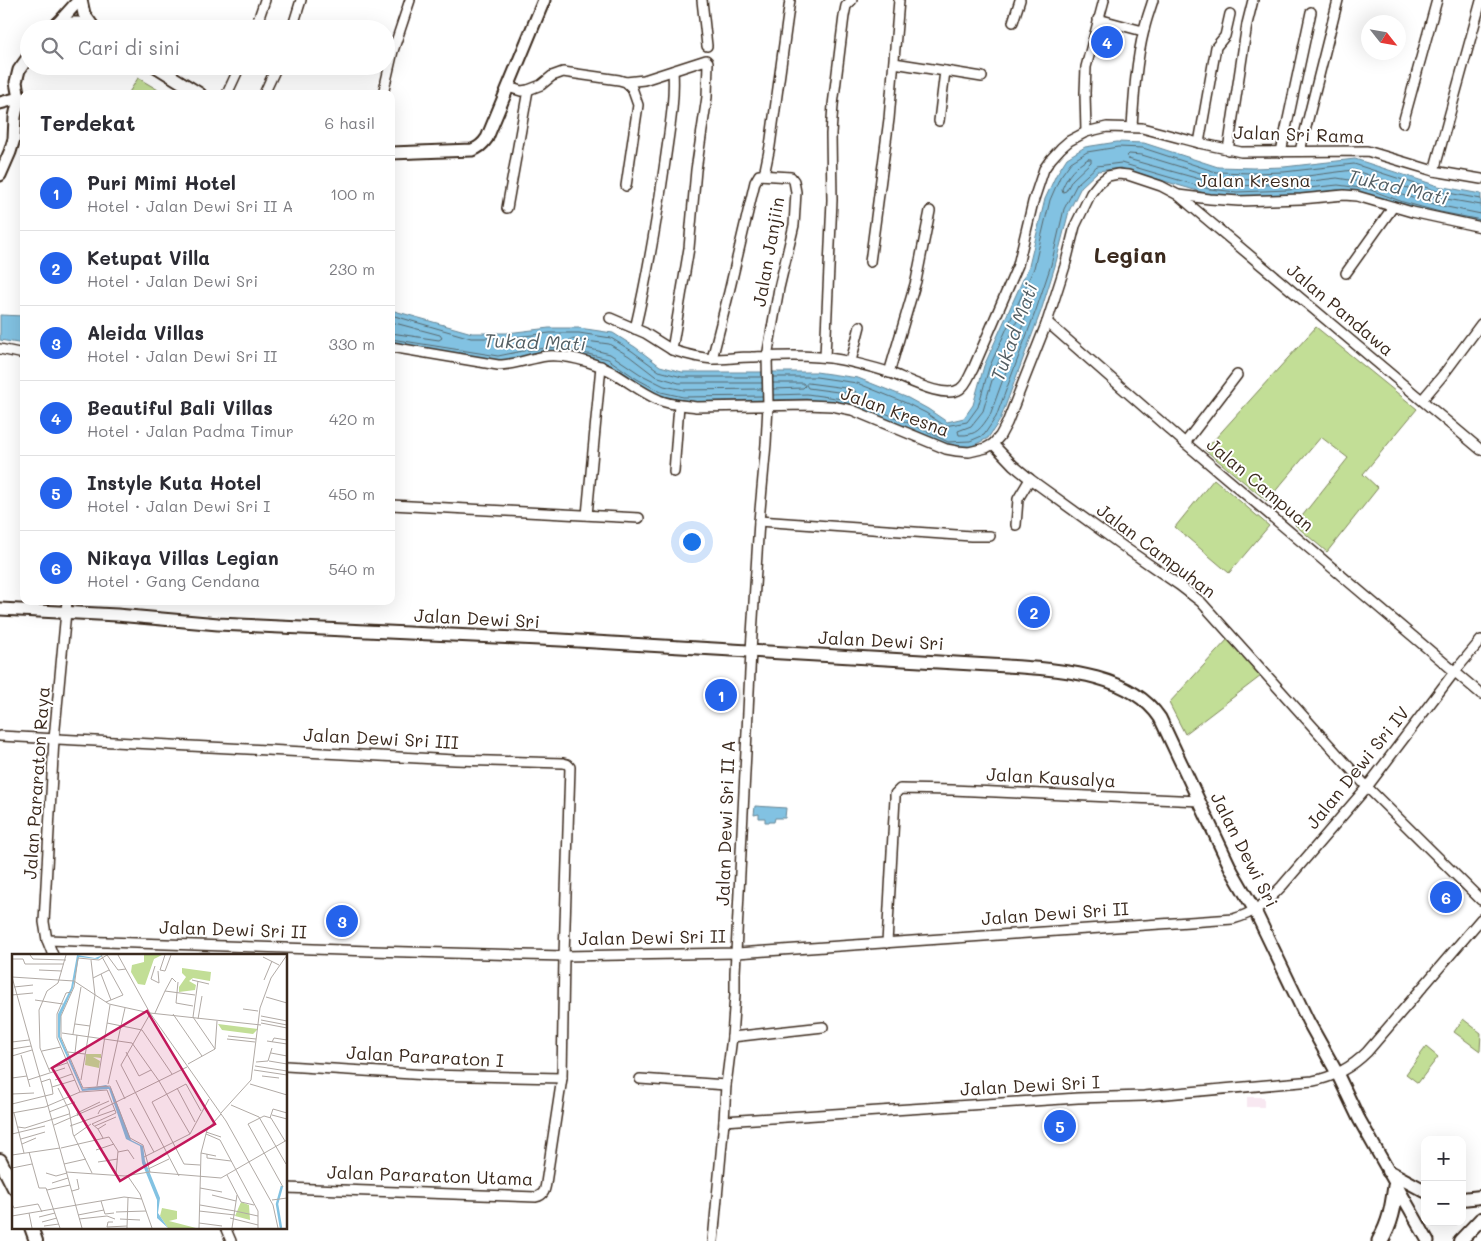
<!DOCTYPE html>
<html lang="id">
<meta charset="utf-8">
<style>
body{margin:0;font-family:Mali,sans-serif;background:#f2f2f3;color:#2b2b33}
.controls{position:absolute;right:15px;bottom:15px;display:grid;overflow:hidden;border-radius:10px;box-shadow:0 5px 20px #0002}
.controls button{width:45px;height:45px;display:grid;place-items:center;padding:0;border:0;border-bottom:1px solid #e1e1e2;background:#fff;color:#2b2b33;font:25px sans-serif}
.compass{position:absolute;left:1361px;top:15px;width:45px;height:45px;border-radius:50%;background:#fff;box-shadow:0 5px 20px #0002;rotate:121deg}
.you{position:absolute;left:691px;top:541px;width:18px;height:18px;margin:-12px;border:4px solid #fff;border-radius:50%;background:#1a73e8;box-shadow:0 0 0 8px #1a73e833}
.badge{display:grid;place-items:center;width:32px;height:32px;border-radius:50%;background:#2563eb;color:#fff;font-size:16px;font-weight:700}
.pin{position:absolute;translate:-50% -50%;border:2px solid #fff;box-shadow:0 1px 5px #0006}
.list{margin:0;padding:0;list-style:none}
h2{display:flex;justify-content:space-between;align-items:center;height:65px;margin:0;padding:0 20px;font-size:21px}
h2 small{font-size:16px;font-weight:400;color:#7c7c81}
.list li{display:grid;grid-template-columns:32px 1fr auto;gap:15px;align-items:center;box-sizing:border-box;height:75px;padding:0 20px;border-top:1px solid #e1e1e2}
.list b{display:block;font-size:19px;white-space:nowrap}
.list p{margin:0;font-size:16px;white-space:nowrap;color:#7c7c81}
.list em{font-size:16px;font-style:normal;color:#7c7c81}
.icon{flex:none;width:28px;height:28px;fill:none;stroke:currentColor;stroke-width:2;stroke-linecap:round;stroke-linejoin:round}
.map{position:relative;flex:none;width:1481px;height:1241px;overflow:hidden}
.search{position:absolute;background:#fff;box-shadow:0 5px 20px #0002;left:20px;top:20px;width:375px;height:55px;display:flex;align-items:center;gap:12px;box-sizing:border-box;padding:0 18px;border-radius:28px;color:#7c7c81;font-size:19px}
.panel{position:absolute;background:#fff;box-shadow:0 5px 20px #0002;left:20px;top:90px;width:375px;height:515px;border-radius:10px}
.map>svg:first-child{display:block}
.built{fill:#f8e8f1}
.green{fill:#c2de96;stroke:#7e845a}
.water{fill:#82c2e2;stroke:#668594}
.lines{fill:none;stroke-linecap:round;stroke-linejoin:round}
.shore{stroke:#57676c;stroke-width:1}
.minor-casing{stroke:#3b2a1e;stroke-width:12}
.tertiary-casing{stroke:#3b2a1e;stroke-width:15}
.secondary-casing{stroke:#3b2a1e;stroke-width:16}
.trunk-casing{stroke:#3b2a1e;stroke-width:19}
.minor{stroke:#fff;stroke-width:9}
.tertiary{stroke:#fff;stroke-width:11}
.secondary{stroke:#fff;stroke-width:12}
.trunk{stroke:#fff;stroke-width:15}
.labels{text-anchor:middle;stroke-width:4;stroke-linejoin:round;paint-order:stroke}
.street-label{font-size:18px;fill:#3b2a1e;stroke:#fff}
.water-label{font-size:19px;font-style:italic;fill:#545f63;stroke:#fff}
.district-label{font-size:22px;font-weight:bold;fill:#3b2a1e;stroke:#fff}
.inset-river{fill:none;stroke:#82c2e2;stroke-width:2.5}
.inset-road{fill:none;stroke:#b1aaa5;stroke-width:1}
.view{fill:#c2185b;fill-opacity:0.15;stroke:#c2185b;stroke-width:2.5}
.inset-edge{fill:none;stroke:#3b2a1e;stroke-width:2.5}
</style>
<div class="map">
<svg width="1481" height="1241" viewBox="0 0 1481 1241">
<rect width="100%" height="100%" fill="#fff"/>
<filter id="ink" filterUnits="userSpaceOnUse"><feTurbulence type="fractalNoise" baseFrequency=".02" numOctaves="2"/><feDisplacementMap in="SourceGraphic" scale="10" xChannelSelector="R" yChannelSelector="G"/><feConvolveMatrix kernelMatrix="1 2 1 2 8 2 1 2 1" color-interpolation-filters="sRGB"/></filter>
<g filter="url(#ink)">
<rect class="built" x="1247" y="1097" width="17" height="10"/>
<g class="green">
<path d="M138 78 165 94H128Z"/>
<path d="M1316 327 1417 409 1363 474 1378 488 1327 552 1295 525 1348 458 1321 437 1267 501 1205 450Z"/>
<path d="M1214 479 1269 526 1229 573 1175 527Z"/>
<path d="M1228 639 1261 676 1185 734 1169 703Z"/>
<path d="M1463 1019 1481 1033 1480 1051 1454 1032Z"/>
<path d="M1426 1047 1438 1057 1418 1083 1406 1074Z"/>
</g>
<g class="water">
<path d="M1117 142 1144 143 1218 167 1253 168 1284 167 1355 159 1438 186 1481 194V226L1402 207 1366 194 1337 190 1288 195 1237 197 1208 194 1120 168 1098 171 1081 187 1069 211 1055 266 1041 311 1000 420 988 438 972 446 947 447 917 432 856 406 806 399 682 402 659 397 635 384 606 364 579 357 556 352 529 355 499 362 391 344V310L472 333H507L549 328H579L613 333 635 347 660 366 682 372H816L858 378 908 398 928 409 947 422 964 418 973 405 984 366 1029 266 1045 199 1056 175 1067 158 1085 147Z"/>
<path d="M0 315 24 316V344L0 340Z"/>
<path d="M755 806 786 808 785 818H775L774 822H765V818H759V814L754 815Z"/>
</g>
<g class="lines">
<g class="shore">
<path d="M1088 159H1091V162L1072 180 1066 191 1063 192 1062 189C1068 174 1075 167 1088 159Z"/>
<path d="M1481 205 1435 197 1353 170 1284 179 1252 180 1217 178 1142 155 1129 154 1127 156 1128 159 1210 182 1237 186 1287 184 1337 178 1368 183 1405 196 1442 206 1481 214"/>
<path d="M1033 286H1035L1036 289 990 415C981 428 977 436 959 435L958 431 971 426 983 411 995 370Z"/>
<path d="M391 315 471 338H507L550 333H579L611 338 632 351 659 371 682 377H762"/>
<path d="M391 322 440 335 442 338 439 340 391 333"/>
<path d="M391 339 498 356 528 350 556 347 580 352 608 359 637 379 661 392 683 397 762 396"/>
<path d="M773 377H816L857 383 906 403 926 413 945 426 967 422 978 407 989 368 1034 268 1050 200 1060 177 1071 162 1087 152 1118 147 1143 148 1216 172 1252 173 1284 172 1354 164 1437 191 1481 199"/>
<path d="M762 383H679L655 376 629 356 609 344 571 339 570 341 571 344 610 354 640 374 664 386 684 390 762 389"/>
<path d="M773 383H803L805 386 803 388 773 389"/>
<path d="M808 383 853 389 856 392 853 394 808 388 806 385Z"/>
<path d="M773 395 807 394 857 401 920 428 948 442 970 441 984 435 996 417 1036 310 1051 265 1064 209 1077 184 1097 166 1121 163 1209 189 1237 192 1288 190 1338 185 1368 189 1403 202 1440 212 1481 220"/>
</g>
<g class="minor-casing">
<g id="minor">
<path d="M702 0 707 46"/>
<path d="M1098 19 1139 30H1144"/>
<path d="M1013 22 1020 0"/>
<path d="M255 29 265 0"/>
<path d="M292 29 301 0"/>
<path d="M894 63 945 71 939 121"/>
<path d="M945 71 982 77"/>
<path d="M626 82 644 80 706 60 708 62 707 97 696 170 689 248 672 350C685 354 699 358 713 359 726 359 739 357 751 357 783 356 820 354 851 362 863 365 876 368 888 372 905 378 944 400 960 389 967 384 969 376 973 369L1018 265 1033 202 1044 169 1051 159 1061 148 1069 141 1086 132 1107 127 1142 128 1199 143 1241 152 1367 151 1434 171 1481 179"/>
<path d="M508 87 521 91 528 90 541 85 552 76 563 72 619 80 626 82 632 88 638 105 626 186"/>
<path d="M227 94 240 66"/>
<path d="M264 94 277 66"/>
<path d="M383 94 393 51 410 0"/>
<path d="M1403 123 1437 0"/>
<path d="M1132 127C1134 95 1136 62 1144 30 1146 20 1150 10 1153 0"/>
<path d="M1086 132 1085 93 1086 67 1104 0"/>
<path d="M1199 143 1216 47 1225 36 1230 14"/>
<path d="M1228 150 1247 24 1253 0"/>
<path d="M1300 151 1338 0"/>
<path d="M1281 152 1311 12"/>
<path d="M1434 171 1481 1"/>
<path d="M764 175 770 146 790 0"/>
<path d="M1178 195 1481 450"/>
<path d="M507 208 528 90"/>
<path d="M870 262 889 119 899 0"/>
<path d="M1346 273 1393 207"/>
<path d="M610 318 645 333 672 350"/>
<path d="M1047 322 1185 443 1481 694"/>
<path d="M635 329C648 274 657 218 665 162 669 132 675 101 673 71"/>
<path d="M391 347 498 365C516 365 530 358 547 356 560 355 575 358 588 362 617 370 633 389 659 400 670 405 684 405 696 407L806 405 832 406 852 410 946 449 957 451 969 452 986 448 993 444 1000 436 1007 423 1047 322 1065 266 1075 226 1091 193 1099 183 1108 176 1118 174 1128 175 1161 186 1178 195 1210 199 1239 201 1301 199 1344 195 1357 196 1412 212 1481 227"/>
<path d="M0 349 24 354"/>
<path d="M825 357 832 200 831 134 833 105 844 16 846 6 852 0"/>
<path d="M712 359 729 292 755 182 759 175 791 177 794 181 796 192 794 225 779 288 767 357 768 405 766 444 759 521 751 651 735 973V994L732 1037 726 1085 724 1121 713 1241"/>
<path d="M851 361 860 326"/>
<path d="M889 373 916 281 930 211"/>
<path d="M1422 400 1443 375 1481 324"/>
<path d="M1185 443 1237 375"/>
<path d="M993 444 1013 465 1030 479 1124 547 1179 585 1201 602 1367 787 1481 900"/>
<path d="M674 472 679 405"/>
<path d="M391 505 639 518"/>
<path d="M587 515 601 366"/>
<path d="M759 521 971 536H990"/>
<path d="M1016 525 1018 499 1030 479"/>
<path d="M0 736 455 760 563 763 567 764 570 767 564 956 562 1078 546 1183C545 1190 544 1195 536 1197L286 1188"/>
<path d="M47 940 371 951 564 956 737 953 1233 919C1255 913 1267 902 1282 886L1367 787 1455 671 1481 640"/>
<path d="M887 943 895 798V794L900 789 952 790 1200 801"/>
<path d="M53 955 47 940 44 922 54 739 67 601"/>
<path d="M732 1037 823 1027"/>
<path d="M286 1066 427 1075 562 1078"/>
<path d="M640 1079 726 1085"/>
<path d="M724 1121 1078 1098 1144 1096 1313 1081C1334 1077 1352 1067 1367 1052L1481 919"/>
<path d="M225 1227 231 1241"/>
</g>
</g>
<g class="tertiary-casing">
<g id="tertiary">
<path d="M81 0 84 14 94 28"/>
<path d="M58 23H78L95 29"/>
<path d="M53 29 79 0"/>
<path d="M155 66 200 94"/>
<path d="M0 103 19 98"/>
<path d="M391 153 472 150C479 148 483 144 487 138L544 0"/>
<path d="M0 175 10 152 14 139 15 117 19 98 16 82 19 70 29 56"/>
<path d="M0 609 117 615 218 624 561 640 1007 666C1057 670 1129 672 1160 718L1232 871 1255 911 1308 1021 1337 1073 1359 1119 1428 1241"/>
</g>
</g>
<g class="secondary-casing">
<g id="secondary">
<path d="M0 1160 14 1188"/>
<path d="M1388 1171 1425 1191"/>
<path d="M1462 1199 1481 1197"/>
<path d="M31 1227 36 1241"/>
<path d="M1460 1241 1481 1219"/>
</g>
</g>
<g class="trunk-casing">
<path id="trunk" d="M1380 1241C1391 1222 1393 1207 1396 1186"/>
</g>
<use href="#minor" class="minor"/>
<use href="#tertiary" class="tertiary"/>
<use href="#secondary" class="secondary"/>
<use href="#trunk" class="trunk"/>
</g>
</g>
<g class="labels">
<g class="street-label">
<text transform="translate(1299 135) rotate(2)" y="6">Jalan Sri Rama</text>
<text x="1254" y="187">Jalan Kresna</text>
<text transform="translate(769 252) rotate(-80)" y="6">Jalan Janjiin</text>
<text transform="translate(1340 310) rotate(40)" y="6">Jalan Pandawa</text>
<text transform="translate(895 412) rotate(20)" y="6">Jalan Kresna</text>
<text transform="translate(1260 485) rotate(40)" y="6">Jalan Campuan</text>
<text transform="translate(1156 551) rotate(37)" y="6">Jalan Campuhan</text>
<text transform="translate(477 619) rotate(3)" y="6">Jalan Dewi Sri</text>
<text transform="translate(881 641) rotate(3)" y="6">Jalan Dewi Sri</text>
<text transform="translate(381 739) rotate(3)" y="6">Jalan Dewi Sri III</text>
<text transform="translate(1358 768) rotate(-51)" y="6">Jalan Dewi Sri IV</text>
<text transform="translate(1051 778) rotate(3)" y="6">Jalan Kausalya</text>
<text transform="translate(37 783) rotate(-86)" y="6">Jalan Pararaton Raya</text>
<text transform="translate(726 823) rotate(-88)" y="6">Jalan Dewi Sri II A</text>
<text transform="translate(1244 850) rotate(63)" y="6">Jalan Dewi Sri</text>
<text transform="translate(1055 914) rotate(-4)" y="6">Jalan Dewi Sri II</text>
<text transform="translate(233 930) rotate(2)" y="6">Jalan Dewi Sri II</text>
<text transform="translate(652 938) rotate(-1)" y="6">Jalan Dewi Sri II</text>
<text transform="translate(425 1057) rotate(3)" y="6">Jalan Pararaton I</text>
<text transform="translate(1030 1086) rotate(-3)" y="6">Jalan Dewi Sri I</text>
<text transform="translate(430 1176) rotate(2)" y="6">Jalan Pararaton Utama</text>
</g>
<g class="water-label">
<text transform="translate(1398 187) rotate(13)" y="7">Tukad Mati</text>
<text transform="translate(1014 332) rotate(-70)" y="7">Tukad Mati</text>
<text transform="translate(535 342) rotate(2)" y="7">Tukad Mati</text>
</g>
<g class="district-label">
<text x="1130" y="263">Legian</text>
</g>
</g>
<g transform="translate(12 954)">
<rect width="275" height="275" fill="#fff"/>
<path d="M132 1H150L142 5 133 31 126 30 119 18 120 11 132 8ZM170 14 199 18 198 27 181 24 177 27 184 31 183 36 167 38V33L174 23 170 19ZM206 70 246 75 241 80 210 76ZM74 100H89V104L81 103 88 107 87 114 73 111ZM229 248 237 251 238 266 223 262ZM150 254 165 257V265L157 267 184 274H156L148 262Z" fill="#c2de96"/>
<path d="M65 1 83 4 91 1 86 5 67 3 61 34 49 61 48 82 71 135 94 131 99 134 119 186 131 192 133 207 148 244 146 259 156 274 145 264V246L130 209 128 192 114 185 97 135 70 137 46 83V60L59 34Z" fill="#82c2e2"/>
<path class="inset-river" d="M269 274 265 250 270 232"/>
<path class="inset-road" d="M18 1 21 5 54 6M89 1 111 41 94 48M106 1 138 59 214 167 261 251 266 274M153 1 148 16 153 17 159 1M251 3 267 11M0 5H11L13 10H52M79 6 83 41M143 12 139 25 147 29 146 17M114 15 106 16 95 1 87 6 66 4 62 33 49 62V83L71 134 98 132 118 184 131 191 138 218M27 16 50 17M89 20 99 46M0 23 70 274M0 23 62 27 97 50 138 59 249 71M81 24 97 16M180 26 197 30M252 26 260 7M186 27 181 63 203 95M166 28 164 49 181 52M2 33 21 31M153 37 160 24 164 28M59 38 54 39 45 60V84L68 138M0 41 21 39M254 43 275 49M23 46 51 50M231 55 246 57M143 59 153 37 183 41M138 60 109 111 167 222M161 60 190 102M249 62 275 67M186 65 190 42M249 66 275 71M95 69 130 76 160 120M249 69 275 74M63 70 78 72M50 79 120 89M61 80 69 33M216 82 244 85M215 85 243 88M255 87 275 90M0 88 17 86M260 88 262 84 275 86M120 89 147 127 178 180M0 95 19 92M30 97 49 93M56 98 73 100M114 98 127 122 139 116M63 99 65 81M259 99 275 102M9 101 18 133M0 102 20 96M257 107 275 110M244 108 256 107 260 94M176 110 203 95 205 67M243 112 275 117M37 115 55 109M242 116 275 121M38 118 28 94 27 56 35 37 46 29 54 1M250 122 267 124M0 124 15 122M16 126 53 114M43 126 60 120M69 126 83 41M104 126 113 145M29 128 38 125 40 133M96 130 113 54M238 130 275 141M85 132 98 51M46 134 57 156 61 180 80 219M165 134 183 168M68 138 95 136 104 159 80 170 86 175M0 140 22 139M0 150 41 140 40 133 63 126M219 151 247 163M118 154 142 198M37 158 63 148M0 159 33 153 68 138M2 159 12 199M209 159 239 126 248 54 259 24 275 1M86 160 88 156 175 113M260 161 275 165M66 162 65 159 88 148M247 163 274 210M258 164 261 155 275 159M42 171 97 147M58 172 103 156M83 172 104 163M6 173 13 174 57 160M194 178 209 183M0 180 33 172M194 180 208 186 246 257V274M62 182 79 170M91 184 86 175 94 170M9 185 33 178M10 190 24 184M49 194 97 183 106 197 104 220M84 196 102 190M17 198 27 234H34L48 274M106 198 116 196 122 205M189 199 204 202M195 200V204L219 207M0 201 48 194M132 203 178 180 197 145M86 208 106 205M52 210 74 205M188 211 172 210 140 148 174 130 189 157M0 214 20 210M136 215 157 205M54 218 113 222 137 218 209 224 275 186M34 219 44 222 55 219M115 221 128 240 140 274M215 221 229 248 242 251M40 229 56 224M271 233 236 170 252 162 259 164 273 187M188 234 210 238M35 236 58 231M60 237 67 235 65 225M200 241 224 247M260 246 275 244M89 247 93 260 102 259M0 250 2 254 26 250 30 258M188 251 223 257M187 257 223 261M223 257 246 262M104 258 134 257M17 259 20 274M66 261 92 256M0 262 112 243 130 245M27 263 43 259M218 264 246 271M67 265 95 262 103 265M108 265 128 266M30 268 45 264M101 268H96L95 273 115 272M187 269 210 272M32 272 47 270M115 274 116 244M187 274 189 199 195 176 209 160M220 274 225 241"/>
<path class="view" d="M135 57 203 170 108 227 40 114Z"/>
<rect width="275" height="275" class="inset-edge"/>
</g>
</svg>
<div class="controls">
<button>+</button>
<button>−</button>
</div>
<svg class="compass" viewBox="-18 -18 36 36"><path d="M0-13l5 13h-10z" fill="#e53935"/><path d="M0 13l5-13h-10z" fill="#7c7c81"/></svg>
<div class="you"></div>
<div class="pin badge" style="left:721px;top:695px">1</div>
<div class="pin badge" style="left:1034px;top:612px">2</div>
<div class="pin badge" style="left:342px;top:921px">3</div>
<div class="pin badge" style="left:1107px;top:42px">4</div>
<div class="pin badge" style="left:1060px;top:1126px">5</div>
<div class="pin badge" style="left:1446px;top:897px">6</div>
<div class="search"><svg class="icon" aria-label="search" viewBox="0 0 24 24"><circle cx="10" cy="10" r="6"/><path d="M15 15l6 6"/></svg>Cari di sini</div>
<section class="panel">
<h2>Terdekat<small>6 hasil</small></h2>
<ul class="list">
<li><span class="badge">1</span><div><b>Puri Mimi Hotel</b><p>Hotel · Jalan Dewi Sri II A</p></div><em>100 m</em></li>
<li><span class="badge">2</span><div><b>Ketupat Villa</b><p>Hotel · Jalan Dewi Sri</p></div><em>230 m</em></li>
<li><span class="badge">3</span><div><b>Aleida Villas</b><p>Hotel · Jalan Dewi Sri II</p></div><em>330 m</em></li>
<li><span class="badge">4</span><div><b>Beautiful Bali Villas</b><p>Hotel · Jalan Padma Timur</p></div><em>420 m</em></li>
<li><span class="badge">5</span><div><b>Instyle Kuta Hotel</b><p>Hotel · Jalan Dewi Sri I</p></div><em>450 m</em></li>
<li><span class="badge">6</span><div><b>Nikaya Villas Legian</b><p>Hotel · Gang Cendana</p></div><em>540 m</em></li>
</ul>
</section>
</div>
